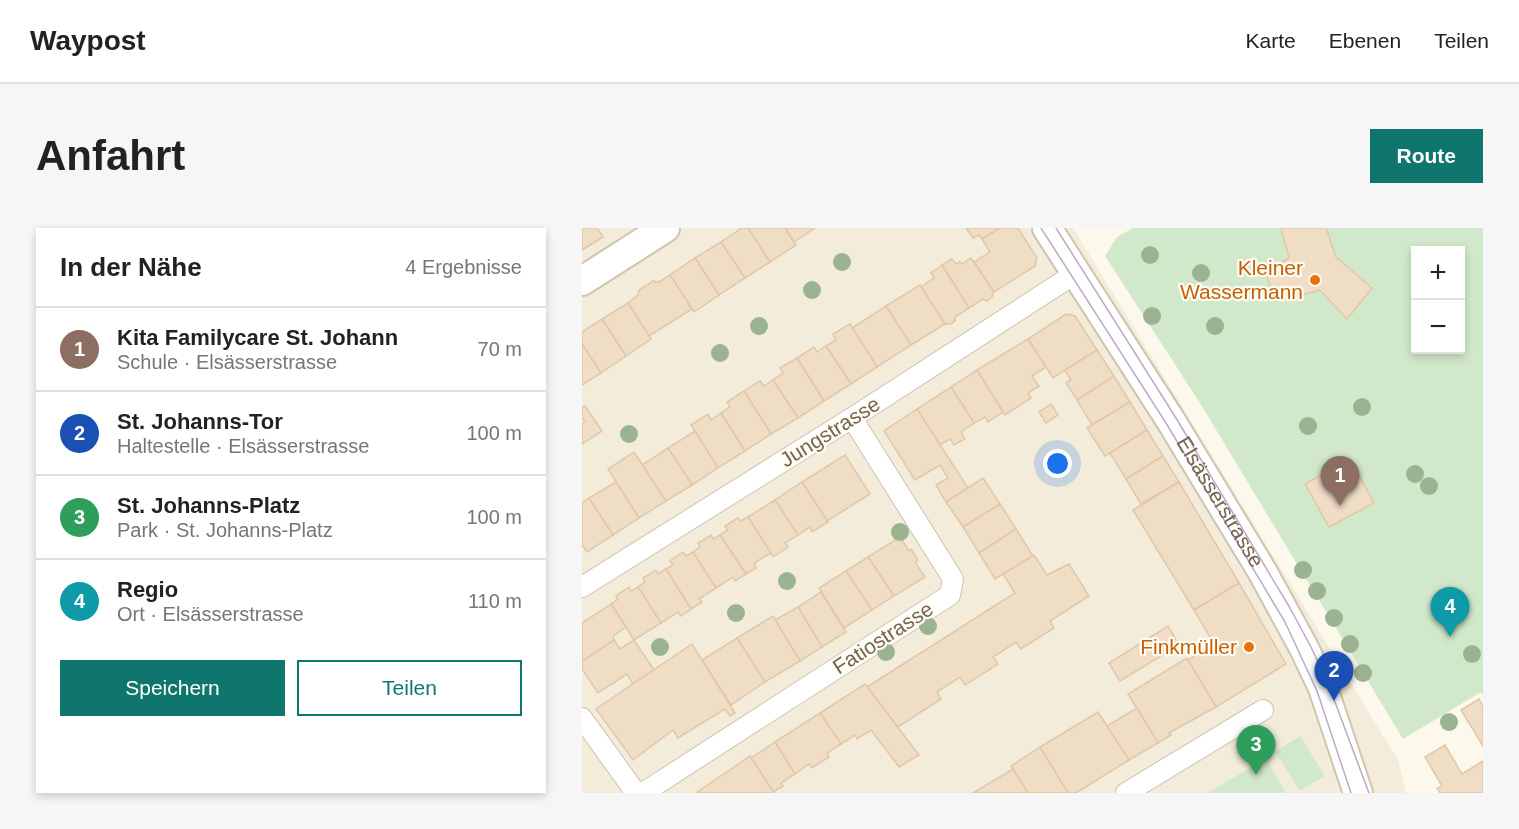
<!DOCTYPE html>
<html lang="de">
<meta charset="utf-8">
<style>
body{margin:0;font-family:Arial,sans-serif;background:#f6f6f6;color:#222}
.controls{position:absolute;right:18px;top:18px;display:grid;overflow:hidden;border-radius:0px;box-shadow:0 3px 9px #0003}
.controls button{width:54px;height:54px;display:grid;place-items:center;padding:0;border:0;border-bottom:2px solid #e0e0e0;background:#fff;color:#222;font:30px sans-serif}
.you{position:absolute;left:476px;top:236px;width:21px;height:21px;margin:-15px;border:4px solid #fff;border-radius:50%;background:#1a73e8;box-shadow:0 0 0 9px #1a73e833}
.badge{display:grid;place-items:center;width:39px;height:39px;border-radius:50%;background:#0f766e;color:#fff;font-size:20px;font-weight:700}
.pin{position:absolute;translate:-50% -50px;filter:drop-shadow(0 2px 3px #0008)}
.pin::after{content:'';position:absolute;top:32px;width:21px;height:18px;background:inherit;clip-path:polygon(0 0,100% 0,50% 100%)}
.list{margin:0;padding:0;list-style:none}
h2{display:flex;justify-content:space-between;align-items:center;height:78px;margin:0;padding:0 24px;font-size:26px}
h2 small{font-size:20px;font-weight:400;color:#767676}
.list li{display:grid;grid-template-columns:39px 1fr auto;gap:18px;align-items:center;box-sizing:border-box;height:84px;padding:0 24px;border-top:2px solid #e0e0e0}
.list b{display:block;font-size:22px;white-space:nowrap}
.list p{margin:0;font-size:20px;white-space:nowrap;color:#767676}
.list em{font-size:20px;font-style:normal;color:#767676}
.actions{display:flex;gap:12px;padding:18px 24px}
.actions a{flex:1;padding:14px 0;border:2px solid #0f766e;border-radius:0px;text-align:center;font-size:21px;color:#0f766e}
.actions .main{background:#0f766e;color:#fff}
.map{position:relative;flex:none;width:901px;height:565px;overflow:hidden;border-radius:0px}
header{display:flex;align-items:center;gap:36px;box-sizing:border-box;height:84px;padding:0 30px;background:#fff;border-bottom:2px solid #e0e0e0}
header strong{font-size:28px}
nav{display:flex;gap:33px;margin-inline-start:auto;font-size:21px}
.intro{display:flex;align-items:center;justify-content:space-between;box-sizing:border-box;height:144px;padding:0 36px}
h1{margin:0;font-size:42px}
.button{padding:15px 27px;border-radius:0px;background:#0f766e;color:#fff;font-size:21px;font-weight:700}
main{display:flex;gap:36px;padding:0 36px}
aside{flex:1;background:#fff;border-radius:0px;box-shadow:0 3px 9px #0003}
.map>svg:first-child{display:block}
.residential{fill:#f3ecda}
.green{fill:#d1e9ca;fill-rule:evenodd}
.building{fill:#f0ddc5;stroke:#e1c7a6;stroke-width:1.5}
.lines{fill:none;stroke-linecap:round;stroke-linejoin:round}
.street-casing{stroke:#cec3b1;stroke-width:22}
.secondary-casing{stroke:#d0c4af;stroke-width:32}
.street{stroke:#fff;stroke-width:20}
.secondary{stroke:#fff;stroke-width:28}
.tram{stroke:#bea9c6;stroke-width:1.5}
.tree{fill:#9cb391}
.food-dot{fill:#e8710a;stroke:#fefcf2;stroke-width:2}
.labels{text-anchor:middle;stroke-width:4.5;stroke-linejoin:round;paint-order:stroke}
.food-label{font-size:21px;fill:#c56008;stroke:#fefcf2;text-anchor:end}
.street-label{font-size:21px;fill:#76644f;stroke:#fefcf2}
</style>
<header>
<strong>Waypost</strong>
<nav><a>Karte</a><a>Ebenen</a><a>Teilen</a></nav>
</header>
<div class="intro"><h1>Anfahrt</h1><a class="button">Route</a></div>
<main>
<aside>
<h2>In der Nähe<small>4 Ergebnisse</small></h2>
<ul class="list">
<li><span class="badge" style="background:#8d6e63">1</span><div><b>Kita Familycare St. Johann</b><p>Schule · Elsässerstrasse</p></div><em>70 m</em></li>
<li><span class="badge" style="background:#1a4fb4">2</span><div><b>St. Johanns-Tor</b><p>Haltestelle · Elsässerstrasse</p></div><em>100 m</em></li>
<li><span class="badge" style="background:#2e9e5b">3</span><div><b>St. Johanns-Platz</b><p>Park · St. Johanns-Platz</p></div><em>100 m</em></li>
<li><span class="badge" style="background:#0f9aa8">4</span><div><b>Regio</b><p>Ort · Elsässerstrasse</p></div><em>110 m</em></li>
</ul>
<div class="actions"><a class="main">Speichern</a><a>Teilen</a></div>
</aside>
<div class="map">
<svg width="901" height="565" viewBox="0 0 901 565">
<rect width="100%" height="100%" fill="#fcf8ec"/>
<path class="residential" d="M0 0H491L816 532 824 565H0Z"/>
<g class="green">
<path d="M551 0H901V467L899 464 821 511 616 172 523 28 535 9ZM834 22H878V122H834Z"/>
<path d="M718 508 743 548 718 563 693 524Z"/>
<path d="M684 530 704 565H626Z"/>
</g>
<g class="building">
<path d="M0 0H15L21 9 0 22Z"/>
<path d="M160 0H166L188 34 163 50 139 14Z"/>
<path d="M166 0H203L214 17 188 34Z"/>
<path d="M203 0H233L212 14Z"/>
<path d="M384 0H418L400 11 397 7 391 10Z"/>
<path d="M418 0H436L455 30 453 38 412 64 392 34 408 24 400 11Z"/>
<path d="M699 0H744L754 29 790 60 765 91 738 62 693 73 684 44 707 30Z"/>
<path d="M139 14 163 50 137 67 113 30Z"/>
<path d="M113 30 137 67 112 84 88 47Z"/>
<path d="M389 30 412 64 410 69 405 73 401 71 387 80 360 37 370 31 374 36 378 34 380 36Z"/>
<path d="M360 37 387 80 373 89V93L368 96H363L339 59 352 50 349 45Z"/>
<path d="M88 47 110 81 67 108 46 75 56 67 57 62 71 53 77 54Z"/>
<path d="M338 57 363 96 329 117 304 78Z"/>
<path d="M46 75 69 111 44 128 20 91Z"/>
<path d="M304 78 329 117 295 139 270 100Z"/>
<path d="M484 86 493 88 515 122 471 150 446 111Z"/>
<path d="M20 91 44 128 19 145 0 116V104Z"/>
<path d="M268 96 295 139 269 156 244 118 254 112 251 106Z"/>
<path d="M446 111 464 139 450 148 457 158 446 165 449 170 423 187 395 142Z"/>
<path d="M0 116 19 145 0 157Z"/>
<path d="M244 118 269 156 242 173 215 130 232 119 235 124Z"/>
<path d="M515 122 532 148 495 172 484 155 489 152 483 142Z"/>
<path d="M215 130 242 173 216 190 191 152 201 145 198 140Z"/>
<path d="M395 142 421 184 406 194 403 189 392 195 369 159Z"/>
<path d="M532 148 548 174 510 197 495 172Z"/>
<path d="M191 152 216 190 189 206 162 163 178 153 182 158Z"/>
<path d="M369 159 392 195 379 204 383 211 372 217 368 211 358 217 335 181Z"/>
<path d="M162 163 189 206 163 223 139 185 148 179 145 174Z"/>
<path d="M548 174 565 202 523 228 505 200Z"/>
<path d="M469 176 476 187 464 195 457 184Z"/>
<path d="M3 178 20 203 0 216V196L3 194 0 189V180Z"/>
<path d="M335 181 386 260 364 274 354 257 366 250 358 237 333 252 302 203Z"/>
<path d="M139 185 163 223 136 240 109 197 126 186 129 192Z"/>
<path d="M565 202 581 228 544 251 528 225Z"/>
<path d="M113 203 136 240 110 257 86 220Z"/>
<path d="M86 220 110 257 84 273 60 237Z"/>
<path d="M52 224 84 273 57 290 26 241Z"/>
<path d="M263 227 288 266 245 293 220 254Z"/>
<path d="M581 228 597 254 559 276 544 251Z"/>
<path d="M768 231 792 275 747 299 723 256Z"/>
<path d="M401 250 418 276 381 299 364 274Z"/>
<path d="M34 254 57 290 31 307 7 270Z"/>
<path d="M220 254 246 294 230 304 228 299 216 307 193 272Z"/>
<path d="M597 254 657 355 612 382 551 282Z"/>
<path d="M7 270 31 307 5 324 0 317V275Z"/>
<path d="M193 272 216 307 203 315 206 319 191 329 166 289Z"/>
<path d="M418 276 434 301 397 325 381 299Z"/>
<path d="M166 289 189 325 172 335 174 340 164 346 138 307 146 302 143 298 156 290 159 293Z"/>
<path d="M434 301 451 328 413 351 397 325Z"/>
<path d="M129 307 131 311 138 307 164 346 153 353 151 349 134 360 111 324 118 319 116 315Z"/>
<path d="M318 309 327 323 329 321 336 332 333 334 343 349 312 368 286 329Z"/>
<path d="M101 324 104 328 111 324 134 360 117 371 120 374 109 381 84 341 91 337 88 333Z"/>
<path d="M452 327 465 347 487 336 507 368 468 393 472 400 439 421 434 414 411 429 416 436 383 457 378 449 355 464 359 471 316 499 285 459 433 365 421 346Z"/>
<path d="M286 329 312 368 290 382 264 343Z"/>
<path d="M84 341 109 381 99 388 96 384 79 395 56 359 63 354 61 350 74 342 76 346Z"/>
<path d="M264 343 290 382 262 400 237 360Z"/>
<path d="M657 355 704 436 634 479 606 432 632 416 612 382Z"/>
<path d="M47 359 49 363 56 359 79 395 52 412 29 376 36 371 34 368Z"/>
<path d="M239 364 264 404 240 419 216 379Z"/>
<path d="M29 376 44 399 31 408 32 412 0 434V395Z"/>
<path d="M216 379 240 419 218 433 193 392Z"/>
<path d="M191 388 218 433 183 454 155 410Z"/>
<path d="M586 398 597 417 538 453 527 435Z"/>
<path d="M155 410 183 454 149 477 120 432Z"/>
<path d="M32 412 38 421 52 412 72 442 51 456 45 446 16 465 0 441V434Z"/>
<path d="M110 416 153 485 148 488 143 481 96 510 91 502 51 532 14 481Z"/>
<path d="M605 430 634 479 587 505 589 507 576 515 546 466Z"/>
<path d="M283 456 337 527 317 539 289 502 275 511 273 507 259 516 238 485Z"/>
<path d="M897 471 901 478V518L879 482Z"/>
<path d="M555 480 576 515 547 532 525 498Z"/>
<path d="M516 484 547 532 494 565H486L458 519Z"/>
<path d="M238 485 259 516 245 525 247 529 230 540 227 536 213 546 193 514Z"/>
<path d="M193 514 213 546 199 555 201 558 191 564 169 530Z"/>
<path d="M863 517 880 546 901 533V565H858L855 560 860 558 843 529Z"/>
<path d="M458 519 486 565H446L431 541 429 538Z"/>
<path d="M168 528 192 565H114L146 543Z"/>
<path d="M431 541 446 565H391Z"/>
</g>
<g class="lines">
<g class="street-casing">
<g id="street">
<path d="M0 359 270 190 494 45"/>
<path d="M0 490 54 565"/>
<path d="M61 565 368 367 371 351 270 190"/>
<path d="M544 565 681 482"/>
</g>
</g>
<g class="secondary-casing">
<g id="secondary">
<path id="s1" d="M465 0 589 193 680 343 722 420 741 460 776 565"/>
<path d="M0 53 83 0"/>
</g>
</g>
<use href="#street" class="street"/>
<use href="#secondary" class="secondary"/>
<g class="tram">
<path d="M459 0 584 195 703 394 735 463 769 565"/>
<path d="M474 0 594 190 708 380 729 419 747 458 787 565"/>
</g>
</g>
<g class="tree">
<circle cx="568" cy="27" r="9"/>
<circle cx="260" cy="34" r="9"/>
<circle cx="619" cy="45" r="9"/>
<circle cx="230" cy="62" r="9"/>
<circle cx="570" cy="88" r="9"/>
<circle cx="177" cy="98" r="9"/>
<circle cx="633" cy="98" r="9"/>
<circle cx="138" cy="125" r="9"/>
<circle cx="780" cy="179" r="9"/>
<circle cx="726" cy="198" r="9"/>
<circle cx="47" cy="206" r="9"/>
<circle cx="833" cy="246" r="9"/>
<circle cx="847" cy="258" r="9"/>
<circle cx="318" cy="304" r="9"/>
<circle cx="721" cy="342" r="9"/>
<circle cx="205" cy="353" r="9"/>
<circle cx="735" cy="363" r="9"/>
<circle cx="154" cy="385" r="9"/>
<circle cx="752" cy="390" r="9"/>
<circle cx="346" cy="398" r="9"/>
<circle cx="768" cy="416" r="9"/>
<circle cx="78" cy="419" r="9"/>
<circle cx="304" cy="424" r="9"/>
<circle cx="890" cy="426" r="9"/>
<circle cx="781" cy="445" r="9"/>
<circle cx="867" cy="494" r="9"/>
</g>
<g class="food-dot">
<circle cx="733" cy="52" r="6"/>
<circle cx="667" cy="419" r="6"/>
</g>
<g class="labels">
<g class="food-label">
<text x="721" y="47">Kleiner<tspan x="721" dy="24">Wassermann</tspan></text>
<text x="655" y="426">Finkmüller</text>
</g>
<g class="street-label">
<text transform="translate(248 204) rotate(-32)" y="7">Jungstrasse</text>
<text dy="7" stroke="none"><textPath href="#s1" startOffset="324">Elsässerstrasse</textPath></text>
<text transform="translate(301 410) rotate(-33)" y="7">Fatiostrasse</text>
</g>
</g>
</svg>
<div class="controls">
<button>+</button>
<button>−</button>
</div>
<div class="you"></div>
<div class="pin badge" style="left:758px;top:278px;background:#8d6e63">1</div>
<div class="pin badge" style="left:752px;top:473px;background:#1a4fb4">2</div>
<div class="pin badge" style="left:674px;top:547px;background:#2e9e5b">3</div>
<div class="pin badge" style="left:868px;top:409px;background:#0f9aa8">4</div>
</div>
</main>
